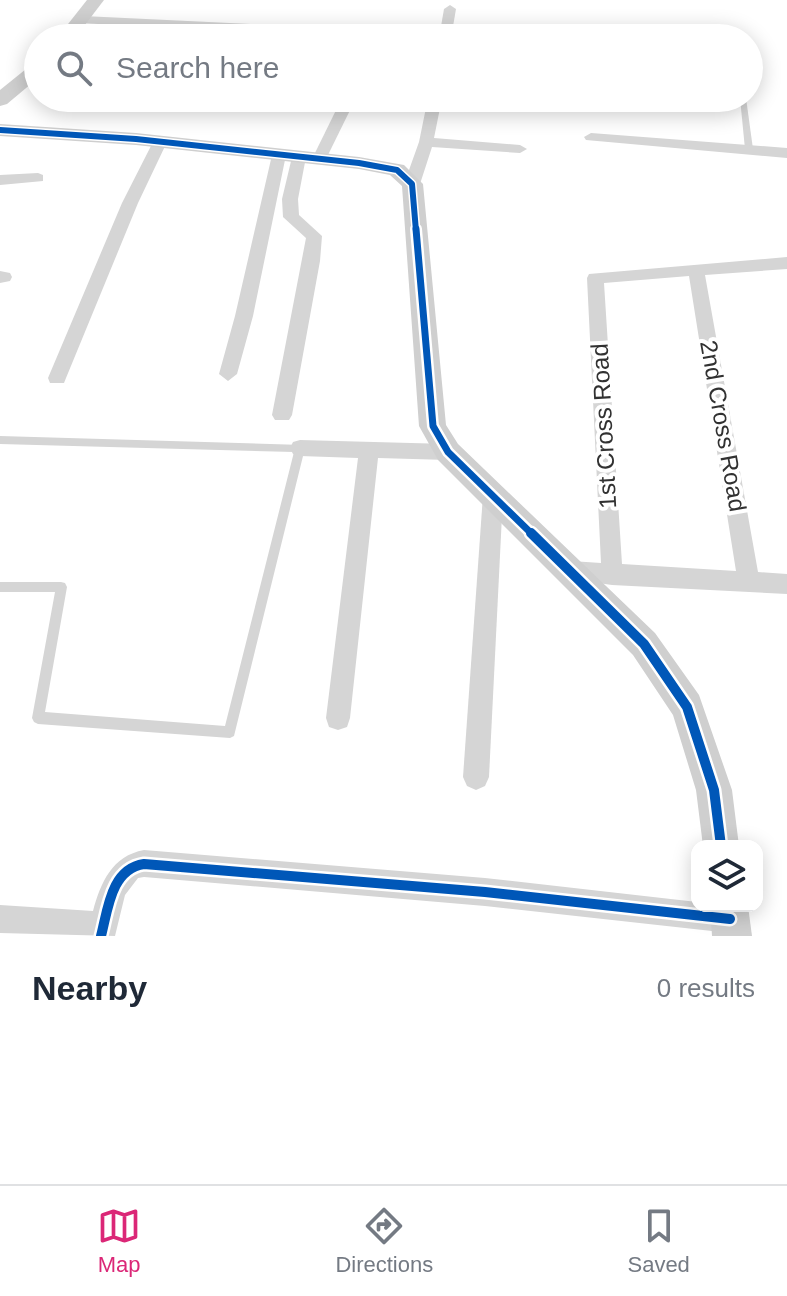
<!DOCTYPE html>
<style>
body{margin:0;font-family:Helvetica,sans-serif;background:#f2f2f3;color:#1f2937}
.controls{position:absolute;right:24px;bottom:24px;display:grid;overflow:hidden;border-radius:16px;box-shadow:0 4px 20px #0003}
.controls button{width:72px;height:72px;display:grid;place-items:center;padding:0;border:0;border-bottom:2px solid #e0e1e3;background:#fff;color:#1f2937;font:40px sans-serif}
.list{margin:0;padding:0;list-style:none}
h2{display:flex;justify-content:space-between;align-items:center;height:104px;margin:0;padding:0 32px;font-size:34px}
h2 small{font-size:26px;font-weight:400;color:#747a83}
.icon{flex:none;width:44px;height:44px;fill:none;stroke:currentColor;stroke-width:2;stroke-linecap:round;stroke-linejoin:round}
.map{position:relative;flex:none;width:787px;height:936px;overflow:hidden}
.search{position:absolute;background:#fff;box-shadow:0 4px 20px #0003;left:24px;right:24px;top:24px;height:88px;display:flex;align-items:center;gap:20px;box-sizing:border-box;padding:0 28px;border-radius:44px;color:#747a83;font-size:30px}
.sheet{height:248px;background:#fff}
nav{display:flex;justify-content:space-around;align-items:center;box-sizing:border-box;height:112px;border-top:2px solid #e0e1e3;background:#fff;font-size:22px;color:#747a83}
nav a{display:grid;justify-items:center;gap:4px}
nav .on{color:#db2777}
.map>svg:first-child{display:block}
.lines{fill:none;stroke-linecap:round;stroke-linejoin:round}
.lane{fill:#d5d5d5;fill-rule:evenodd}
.street{fill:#d5d5d5;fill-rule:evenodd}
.secondary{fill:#cfcfcf;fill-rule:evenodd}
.cycleway-far2-casing{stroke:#fff;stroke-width:9}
.cycleway-far1-casing{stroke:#fff;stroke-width:12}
.cycleway-casing{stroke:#fff;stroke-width:15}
.cycleway-far2{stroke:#0057b8;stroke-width:6}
.cycleway-far1{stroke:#0057b8;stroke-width:7}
.cycleway{stroke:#0057b8;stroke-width:10}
.labels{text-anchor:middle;stroke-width:8;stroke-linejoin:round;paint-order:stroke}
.street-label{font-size:24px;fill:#313131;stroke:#fff}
</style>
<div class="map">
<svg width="787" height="936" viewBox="0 0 787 936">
<rect width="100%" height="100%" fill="#fff"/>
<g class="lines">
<g class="lane">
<path d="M740 98H746L753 149 749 151 745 149Z"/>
<path d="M0 436 303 445 305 448 234 736 230 738 38 724 34 722 32 718 55 592H0V582H61L65 583 67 587 45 712 225 726 294 452 0 444Z"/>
</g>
<g class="street">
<path d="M450 5 456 9 451 38H439L444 9Z"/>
<path d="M83 16 270 25 276 29 270 33 79 23 77 20Z"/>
<path d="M342 98H356L326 159 319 164 314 162 312 159Z"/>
<path d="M428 98H442L434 138 520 145 527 149 520 153 432 147 420 184 412 189 407 187 404 184 419 142Z"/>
<path d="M591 133 787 148V158L586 140 584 137Z"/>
<path d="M160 138 167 142 138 203 66 378 64 383H50L48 378 122 203 153 142Z"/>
<path d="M279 150 286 155 253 316 237 374 228 381 219 374 235 316 272 155Z"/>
<path d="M299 152 306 157 298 199 299 215 322 236 320 261 292 415 289 420H275L272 415 306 238 283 217 282 199 292 157Z"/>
<path d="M38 173 43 175V181L0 185V175Z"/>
<path d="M787 257V269L705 275 758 572 787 574V594L612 585 563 578 560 571 563 564 571 561 601 563 587 278 589 274ZM689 276 736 571 622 564 604 283Z"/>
<path d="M0 271 10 273 12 277 10 281 0 283Z"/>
<path d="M300 440 448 444 455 446 458 452 455 458 448 460 378 458 350 718 347 727 338 730 329 727 326 718 358 458 300 456 293 454 290 448 293 442Z"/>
<path d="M493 486 500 489 503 495 489 777 485 786 476 790 467 786 463 777 483 495 486 489Z"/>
<path d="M144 850 485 878 697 902V906H732L740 909 744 919 740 929 730 933 485 906 144 877 138 878 125 895 115 936 0 933V905L93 911C101 882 112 856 144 850Z"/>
</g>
<g class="secondary">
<path d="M87 0H104L75 38H57Z"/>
<path d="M38 63V78L7 104 0 106V90L31 65Z"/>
<path d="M0 124 136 133 359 157 404 165 423 184 446 425 458 444 655 633 699 695 732 790 739 846H703L696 790 673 715 633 655 438 460 419 426 402 186 390 175 359 169 136 145 0 136Z"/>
<path d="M710 906H748L752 936H712Z"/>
</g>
<g class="cycleway-far2-casing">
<path id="cycleway-far2" d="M0 130 136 139 359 163 397 170 412 184 416 231"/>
</g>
<g class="cycleway-far1-casing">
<path id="cycleway-far1" d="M416 229 433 426 448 452 533 535"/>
</g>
<g class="cycleway-casing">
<g id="cycleway">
<path d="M531 533 644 644 687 707 714 790 721 846"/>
<path d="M101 936C108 909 111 869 144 864L485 892 730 919"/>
</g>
</g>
<use href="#cycleway-far2" class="cycleway-far2"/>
<use href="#cycleway-far1" class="cycleway-far1"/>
<use href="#cycleway" class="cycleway"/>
</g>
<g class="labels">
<g class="street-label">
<text transform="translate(604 426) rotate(-93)" y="8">1st Cross Road</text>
<text transform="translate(723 426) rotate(80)" y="8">2nd Cross Road</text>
</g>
</g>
</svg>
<div class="controls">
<button><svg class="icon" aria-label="layers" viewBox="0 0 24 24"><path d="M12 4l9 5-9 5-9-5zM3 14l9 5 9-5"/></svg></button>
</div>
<div class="search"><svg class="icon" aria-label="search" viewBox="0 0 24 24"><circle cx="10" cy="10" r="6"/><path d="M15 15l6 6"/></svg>Search here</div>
</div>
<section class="sheet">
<h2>Nearby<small>0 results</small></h2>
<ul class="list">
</ul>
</section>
<nav>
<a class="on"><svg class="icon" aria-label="map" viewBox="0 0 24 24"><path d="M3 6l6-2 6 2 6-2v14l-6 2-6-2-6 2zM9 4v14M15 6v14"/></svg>Map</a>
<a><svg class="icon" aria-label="directions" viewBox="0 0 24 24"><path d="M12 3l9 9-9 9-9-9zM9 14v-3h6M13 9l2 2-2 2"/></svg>Directions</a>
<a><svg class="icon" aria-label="saved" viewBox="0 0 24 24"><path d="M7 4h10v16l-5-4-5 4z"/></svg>Saved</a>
</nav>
